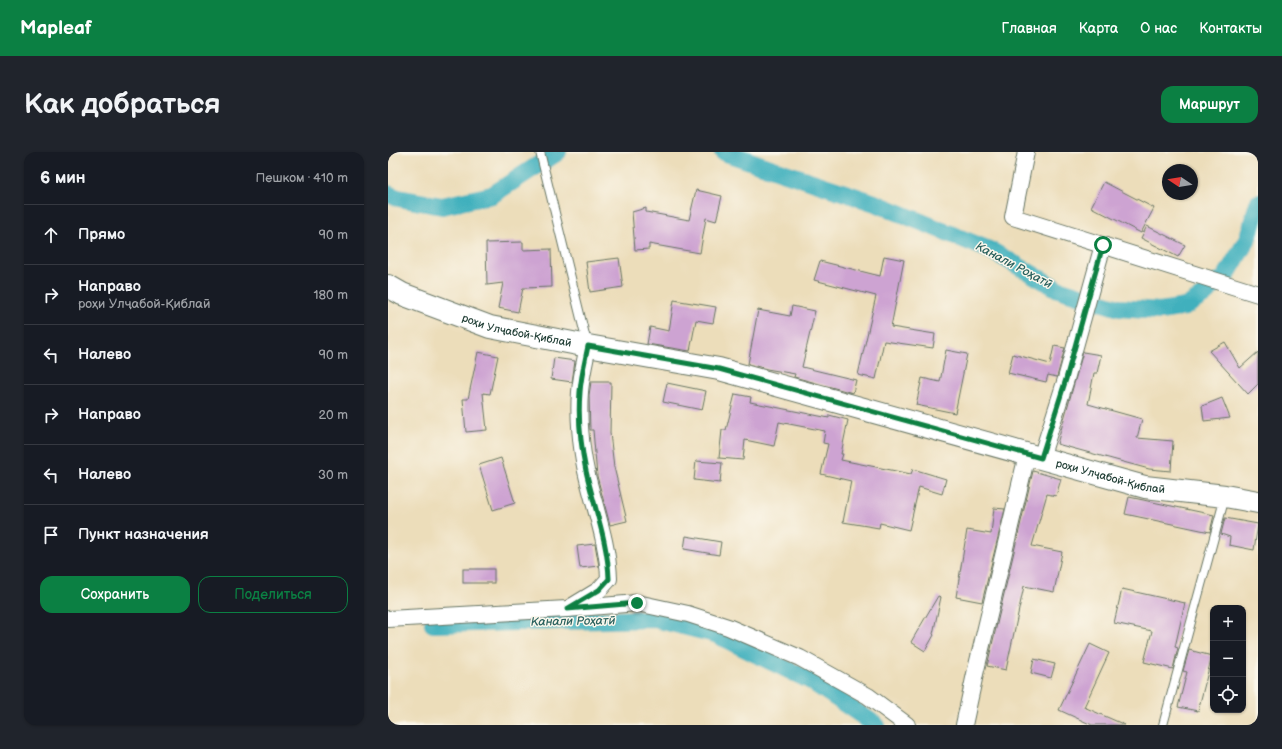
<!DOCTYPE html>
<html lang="ru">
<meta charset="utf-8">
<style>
body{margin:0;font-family:"Balsamiq Sans",sans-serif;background:#20242c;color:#f1f3f6}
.controls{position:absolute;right:12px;bottom:12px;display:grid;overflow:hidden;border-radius:8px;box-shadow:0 1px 3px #0004}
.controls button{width:36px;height:36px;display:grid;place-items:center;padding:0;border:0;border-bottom:1px solid #363941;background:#171b24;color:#f1f3f6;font:20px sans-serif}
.compass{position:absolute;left:774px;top:12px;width:36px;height:36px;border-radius:50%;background:#171b24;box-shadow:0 1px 3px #0004;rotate:282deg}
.stop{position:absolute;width:12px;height:12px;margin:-9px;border:3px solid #0b8043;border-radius:50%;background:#fff}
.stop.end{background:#0b8043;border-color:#fff;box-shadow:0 1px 4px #0008}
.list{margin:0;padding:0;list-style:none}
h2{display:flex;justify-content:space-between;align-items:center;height:52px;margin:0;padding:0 16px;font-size:17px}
h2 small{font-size:13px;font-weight:400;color:#9ea1a6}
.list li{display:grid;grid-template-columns:26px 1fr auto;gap:12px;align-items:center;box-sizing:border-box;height:60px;padding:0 16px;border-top:1px solid #363941}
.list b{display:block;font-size:15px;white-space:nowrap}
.list p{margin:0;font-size:13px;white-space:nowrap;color:#9ea1a6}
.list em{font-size:13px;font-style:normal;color:#9ea1a6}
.actions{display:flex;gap:8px;padding:12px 16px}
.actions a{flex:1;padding:9px 0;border:1px solid #0b8043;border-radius:12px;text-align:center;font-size:14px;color:#0b8043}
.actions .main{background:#0b8043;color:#fff}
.icon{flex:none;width:22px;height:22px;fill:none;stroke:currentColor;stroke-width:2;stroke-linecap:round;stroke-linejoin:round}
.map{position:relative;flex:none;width:870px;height:573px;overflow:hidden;border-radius:12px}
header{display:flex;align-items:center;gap:24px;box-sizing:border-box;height:56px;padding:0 20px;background:#0b8043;color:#fff}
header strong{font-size:19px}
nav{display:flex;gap:22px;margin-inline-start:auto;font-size:14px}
.intro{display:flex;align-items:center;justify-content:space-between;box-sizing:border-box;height:96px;padding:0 24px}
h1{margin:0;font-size:28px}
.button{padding:10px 18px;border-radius:12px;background:#0b8043;color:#fff;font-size:14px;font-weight:700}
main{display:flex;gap:24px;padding:0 24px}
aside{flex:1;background:#171b24;border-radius:12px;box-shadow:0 1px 3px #0004}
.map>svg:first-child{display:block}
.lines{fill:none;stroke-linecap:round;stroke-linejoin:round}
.canal{stroke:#41b0bd;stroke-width:18}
.building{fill:#cda3d2}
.lane-casing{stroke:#677563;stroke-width:10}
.street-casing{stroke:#677563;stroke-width:18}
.secondary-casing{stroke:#677563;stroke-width:24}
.lane{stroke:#fff;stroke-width:8}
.street{stroke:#fff;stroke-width:16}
.secondary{stroke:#fff;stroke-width:22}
.route{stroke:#0b8043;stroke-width:5}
.labels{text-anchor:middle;stroke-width:3;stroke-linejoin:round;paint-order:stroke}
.street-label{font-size:11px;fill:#1f3d34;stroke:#fbf7ec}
.water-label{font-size:12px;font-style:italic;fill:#29605d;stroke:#fbf7ec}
</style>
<header>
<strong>Mapleaf</strong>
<nav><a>Главная</a><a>Карта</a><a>О нас</a><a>Контакты</a></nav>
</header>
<div class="intro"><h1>Как добраться</h1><a class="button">Маршрут</a></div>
<main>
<aside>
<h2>6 мин<small>Пешком · 410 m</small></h2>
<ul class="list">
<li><svg class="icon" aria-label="ahead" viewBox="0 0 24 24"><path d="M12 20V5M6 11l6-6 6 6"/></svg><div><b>Прямо</b></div><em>90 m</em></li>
<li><svg class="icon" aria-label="right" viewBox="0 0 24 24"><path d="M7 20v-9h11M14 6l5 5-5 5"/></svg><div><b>Направо</b><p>роҳи Улҷабой-Қиблаӣ</p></div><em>180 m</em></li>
<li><svg class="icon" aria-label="left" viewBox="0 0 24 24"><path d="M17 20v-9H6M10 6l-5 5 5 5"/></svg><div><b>Налево</b></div><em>90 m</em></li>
<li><svg class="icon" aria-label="right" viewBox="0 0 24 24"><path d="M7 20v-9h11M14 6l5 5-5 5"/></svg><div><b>Направо</b></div><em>20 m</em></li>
<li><svg class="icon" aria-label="left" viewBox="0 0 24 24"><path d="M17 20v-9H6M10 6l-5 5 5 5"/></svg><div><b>Налево</b></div><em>30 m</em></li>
<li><svg class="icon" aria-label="arrive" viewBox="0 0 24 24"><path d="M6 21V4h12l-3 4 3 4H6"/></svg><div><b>Пункт назначения</b></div></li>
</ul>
<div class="actions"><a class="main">Сохранить</a><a>Поделиться</a></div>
</aside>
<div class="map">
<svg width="870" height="573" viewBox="0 0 870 573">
<rect width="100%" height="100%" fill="#fbf7ec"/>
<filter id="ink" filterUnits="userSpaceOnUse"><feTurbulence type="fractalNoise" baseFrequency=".025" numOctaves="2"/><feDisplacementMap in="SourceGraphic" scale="8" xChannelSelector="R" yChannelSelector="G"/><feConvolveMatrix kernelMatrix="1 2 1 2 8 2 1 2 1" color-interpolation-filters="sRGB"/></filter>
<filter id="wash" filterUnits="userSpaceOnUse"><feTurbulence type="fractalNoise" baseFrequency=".012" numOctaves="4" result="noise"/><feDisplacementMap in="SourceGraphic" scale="16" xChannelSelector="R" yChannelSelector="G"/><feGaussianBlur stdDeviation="0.9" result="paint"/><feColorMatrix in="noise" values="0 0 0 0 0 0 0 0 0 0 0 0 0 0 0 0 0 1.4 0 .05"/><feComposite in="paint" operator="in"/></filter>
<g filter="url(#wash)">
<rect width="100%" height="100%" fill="#ecddba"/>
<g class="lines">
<g class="canal">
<path d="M335 0 487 51 604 99 670 137 731 156 772 159 797 155 816 143 831 129H835L859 88 870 51"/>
<path d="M0 42 10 46 54 54 104 43 170 0"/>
<path d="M45 472 267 467 327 482 423 529 488 573"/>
</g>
</g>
<g id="blocks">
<g class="building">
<path d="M716 30 766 56 753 81 703 55Z"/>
<path d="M308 38 334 44 328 69 318 66 312 101 261 92V97L247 98 244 60 258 56V60L301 68Z"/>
<path d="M759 74 797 93 790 105 753 86Z"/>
<path d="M135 90V98L163 97 164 135 135 136 130 160 110 156 115 131 99 133 98 91Z"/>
<path d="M496 104 516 108 503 175 547 182 545 196 496 189 488 227 470 223 488 144 426 128 432 109 492 124Z"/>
<path d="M231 106 235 135 202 140 198 110Z"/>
<path d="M286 148 328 155 325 171 308 168 302 199 259 192 262 175 281 179Z"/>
<path d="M404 154 427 159 414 215 468 228 465 241 406 225 407 222 379 217 360 212 370 158 402 164Z"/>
<path d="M837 190 852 216 870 200V232L860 242 821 199Z"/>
<path d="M666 194 677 196 669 225 660 223 658 230 620 221 625 202 662 212Z"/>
<path d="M558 198 579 202 567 261 528 253 534 226 552 230Z"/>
<path d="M90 200 110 204 102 242 95 241 99 278 78 280 75 247H80Z"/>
<path d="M695 200 713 203 709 221H706L700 252 754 267 749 286 785 289 783 319 761 317 669 292Z"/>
<path d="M166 206 187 209 184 230 163 227Z"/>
<path d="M203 230H223L222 281 226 315 239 369 222 373 209 324 205 278H202L201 243Z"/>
<path d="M279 231 318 239 314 258 275 250Z"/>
<path d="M347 242 363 245 362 250 441 266V263L460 268 453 302H455L453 308 523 322 525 317 558 327 554 342 531 335 521 378 492 371 491 376 455 370 463 329 433 322 440 292 435 291 437 279 391 270 386 294 357 288 355 308 331 306 334 278H338Z"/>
<path d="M834 246 842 266 816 269 814 254Z"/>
<path d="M113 306 127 351 105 358 91 313Z"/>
<path d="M308 309 334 311 332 331 306 328Z"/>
<path d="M645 319 673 327 668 344 659 342 644 394 674 400 666 440 636 434 618 518 599 514Z"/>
<path d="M741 345 826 363 822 380 737 362Z"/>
<path d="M606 356 617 357 594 450 568 445 579 378 603 382Z"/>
<path d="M837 366 870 372 866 398 841 393 842 385 833 382Z"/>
<path d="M298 384 333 390 331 403 296 397Z"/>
<path d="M207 392 211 414 192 416 189 394Z"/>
<rect x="75" y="417" width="31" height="14"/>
<path d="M734 437 797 451 787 495 790 496 785 517 756 510 764 479 726 471Z"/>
<path d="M550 444 553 445 545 482 546 483 537 499 523 490Z"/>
<path d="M702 492 721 501 696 555 737 573H704L671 558Z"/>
<path d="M801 498 824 504 810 559 790 555 799 520 795 519Z"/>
<path d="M646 507 667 512 663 526 643 521Z"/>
</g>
</g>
</g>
<g filter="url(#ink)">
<use href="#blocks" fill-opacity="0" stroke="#677563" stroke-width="1"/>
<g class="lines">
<g class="lane-casing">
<g id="lane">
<path d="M152 0 199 191"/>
<path d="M775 573 837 345"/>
</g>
</g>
<g class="street-casing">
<g id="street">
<path d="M638 0 625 65 870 142"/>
<path d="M653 306 678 227 715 93"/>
<path d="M183 455 211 438 221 427C220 390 206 355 198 319 193 296 190 264 192 240 193 225 197 209 200 194"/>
<path d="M0 467 179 457 249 451 300 462 340 475 412 506 480 544 519 573"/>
<path d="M576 573 587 522 639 303"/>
</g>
</g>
<g class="secondary-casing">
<g id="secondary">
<path id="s1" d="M0 134 14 142 102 175 200 194 331 217 757 335 837 344 870 350"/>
</g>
</g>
<use href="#lane" class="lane"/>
<use href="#street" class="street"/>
<use href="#secondary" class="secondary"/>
</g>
</g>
<g class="lines" filter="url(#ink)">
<path class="route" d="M249 451 179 457 211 438 221 427C220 390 206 355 198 319 193 295 190 264 192 240 193 224 197 209 200 194L331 217 653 306 678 227 715 93"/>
</g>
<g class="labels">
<g class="street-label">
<text dy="4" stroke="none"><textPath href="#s1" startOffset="137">роҳи Улҷабой-Қиблаӣ</textPath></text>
<text dy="4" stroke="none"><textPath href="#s1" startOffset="749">роҳи Улҷабой-Қиблаӣ</textPath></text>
</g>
<g class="water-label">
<text transform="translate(626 113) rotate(28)" y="4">Канали Роҳатӣ</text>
<text transform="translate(185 469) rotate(-1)" y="4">Канали Роҳатӣ</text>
</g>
</g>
</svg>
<div class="controls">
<button>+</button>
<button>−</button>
<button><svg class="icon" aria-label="locate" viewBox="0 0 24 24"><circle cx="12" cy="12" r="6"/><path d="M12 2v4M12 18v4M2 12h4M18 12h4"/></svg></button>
</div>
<svg class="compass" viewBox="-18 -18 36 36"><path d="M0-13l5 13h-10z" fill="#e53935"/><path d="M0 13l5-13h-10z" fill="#9ea1a6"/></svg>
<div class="stop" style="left:715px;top:93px"></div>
<div class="stop end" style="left:249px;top:451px"></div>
</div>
</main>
